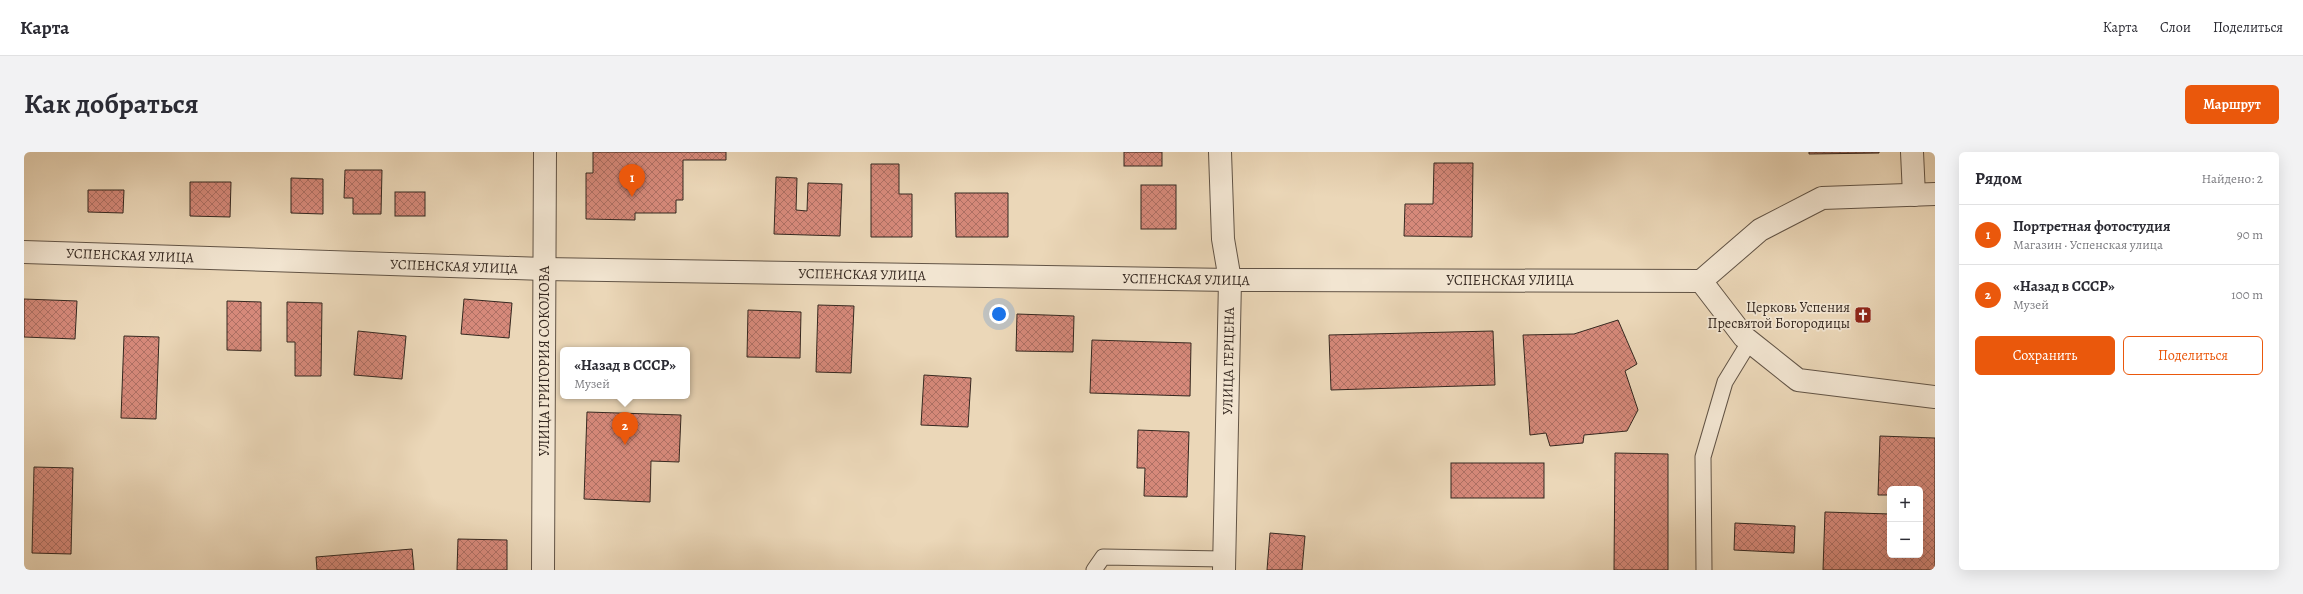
<!DOCTYPE html>
<html lang="ru">
<meta charset="utf-8">
<style>
body{margin:0;font-family:Alegreya,serif;background:#f2f2f3;color:#2b2b33}
.controls{position:absolute;right:12px;bottom:12px;display:grid;overflow:hidden;border-radius:6px;box-shadow:0 4px 16px #0002}
.controls button{width:36px;height:36px;display:grid;place-items:center;padding:0;border:0;border-bottom:1px solid #e1e1e2;background:#fff;color:#2b2b33;font:20px sans-serif}
.you{position:absolute;left:975px;top:162px;width:14px;height:14px;margin:-10px;border:3px solid #fff;border-radius:50%;background:#1a73e8;box-shadow:0 0 0 6px #1a73e833}
.badge{display:grid;place-items:center;width:26px;height:26px;border-radius:50%;background:#ea580c;color:#fff;font-size:13px;font-weight:700}
.pin{position:absolute;translate:-50% -33px;filter:drop-shadow(0 1px 2px #0008)}
.pin::after{content:'';position:absolute;top:21px;width:14px;height:12px;background:inherit;clip-path:polygon(0 0,100% 0,50% 100%)}
.popup{position:absolute;left:536px;top:195px;width:130px;height:52px;box-sizing:border-box;display:grid;place-content:center;border-radius:6px;background:#fff;filter:drop-shadow(0 1px 3px #0005);font-size:13px;white-space:nowrap;color:#7c7c81}
.popup b{font-size:15px;color:#2b2b33}
.popup::after{content:'';position:absolute;left:50%;top:100%;margin-left:-8px;border:8px solid transparent;border-top-color:#fff}
.list{margin:0;padding:0;list-style:none}
h2{display:flex;justify-content:space-between;align-items:center;height:52px;margin:0;padding:0 16px;font-size:17px}
h2 small{font-size:13px;font-weight:400;color:#7c7c81}
.list li{display:grid;grid-template-columns:26px 1fr auto;gap:12px;align-items:center;box-sizing:border-box;height:60px;padding:0 16px;border-top:1px solid #e1e1e2}
.list b{display:block;font-size:15px;white-space:nowrap}
.list p{margin:0;font-size:13px;white-space:nowrap;color:#7c7c81}
.list em{font-size:13px;font-style:normal;color:#7c7c81}
.actions{display:flex;gap:8px;padding:12px 16px}
.actions a{flex:1;padding:9px 0;border:1px solid #ea580c;border-radius:6px;text-align:center;font-size:14px;color:#ea580c}
.actions .main{background:#ea580c;color:#fff}
.map{position:relative;flex:none;width:1911px;height:418px;overflow:hidden;border-radius:6px}
header{display:flex;align-items:center;gap:24px;box-sizing:border-box;height:56px;padding:0 20px;background:#fff;border-bottom:1px solid #e1e1e2}
header strong{font-size:19px}
nav{display:flex;gap:22px;margin-inline-start:auto;font-size:14px}
.intro{display:flex;align-items:center;justify-content:space-between;box-sizing:border-box;height:96px;padding:0 24px}
h1{margin:0;font-size:28px}
.button{padding:10px 18px;border-radius:6px;background:#ea580c;color:#fff;font-size:14px;font-weight:700}
main{display:flex;gap:24px;padding:0 24px}
aside{flex:1;background:#fff;border-radius:6px;box-shadow:0 4px 16px #0002}
.map>svg:first-child{display:block}
.building{fill:url(#building-cross-hatch);stroke:#352820}
.lines{fill:none;stroke-linecap:round;stroke-linejoin:round}
.service-casing{stroke:#625446;stroke-width:17}
.pedestrian-casing{stroke:#625446;stroke-width:24}
.minor-casing{stroke:#625446;stroke-width:24}
.tertiary-casing{stroke:#625446;stroke-width:24}
.service{stroke:#f2e5d1;stroke-width:15}
.pedestrian{stroke:#f2e5d1;stroke-width:22}
.minor{stroke:#f2e5d1;stroke-width:22}
.tertiary{stroke:#f2e5d1;stroke-width:22}
.labels{text-anchor:middle;stroke-width:3.5;stroke-linejoin:round;paint-order:stroke}
.street-label{font-size:14px;fill:#352820;stroke:#f2e5d1}
.poi-label{font-size:14px;fill:#352820;stroke:#f2e5d1;text-anchor:end}
</style>
<header>
<strong>Карта</strong>
<nav><a>Карта</a><a>Слои</a><a>Поделиться</a></nav>
</header>
<div class="intro"><h1>Как добраться</h1><a class="button">Маршрут</a></div>
<main>
<div class="map">
<svg width="1911" height="418" viewBox="0 0 1911 418">
<defs>
<pattern id="building-cross-hatch" width="8" height="8" patternUnits="userSpaceOnUse"><rect width="8" height="8" fill="#d6897a"/><path d="M0 0l8 8M0 8l8-8" fill="none" stroke="#ae7064"/></pattern>
</defs>
<rect width="100%" height="100%" fill="#ebd7b8"/>
<filter id="stains"><feTurbulence type="fractalNoise" baseFrequency=".005" numOctaves="4"/><feColorMatrix values="0 0 0 0 .2 0 0 0 0 .09 0 0 0 0 .02 0 0 0 .5 -.17"/></filter>
<radialGradient id="worn" r=".72"><stop offset=".6" stop-color="#630" stop-opacity="0"/><stop offset="1" stop-color="#630" stop-opacity=".3"/></radialGradient>
<g class="building">
<path d="M569 0H702V8H659V48H652V61H611V68L562 67V21H569Z"/>
<rect x="1100" y="0" width="38" height="14"/>
<path d="M1785 0H1855V1L1785 2Z"/>
<path d="M1410 11H1449L1448 85 1380 84 1381 52H1409Z"/>
<path d="M847 12H875V42H888V85H847Z"/>
<path d="M321 18H358L357 62H329V46H320Z"/>
<path d="M752 25 773 26 772 58 783 59 784 31 818 32 816 84 750 82Z"/>
<path d="M267 26 299 27V62L267 61Z"/>
<path d="M166 30H207L206 65 166 64Z"/>
<rect x="1117" y="33" width="35" height="44"/>
<path d="M64 38H100L99 61 64 60Z"/>
<rect x="371" y="40" width="30" height="24"/>
<path d="M931 41H984V85H932Z"/>
<path d="M0 147 53 149 51 187 0 185Z"/>
<path d="M440 147 488 151 485 186 437 182Z"/>
<path d="M203 149 237 150V199L203 198Z"/>
<path d="M263 150 298 151 297 224H271V190H263Z"/>
<path d="M794 153 830 154 827 221 792 220Z"/>
<path d="M724 158 777 160 776 206 723 205Z"/>
<path d="M993 162 1050 164 1049 200 992 199Z"/>
<path d="M1594 168 1613 212 1601 219 1614 258 1603 279 1560 283 1559 291 1526 294 1522 281 1506 283 1499 183 1550 182Z"/>
<path d="M334 179 382 184 378 227 330 223Z"/>
<path d="M1469 179 1471 233 1307 238 1305 183Z"/>
<path d="M100 184 135 185 132 267 97 266Z"/>
<path d="M1068 188 1167 191 1166 244 1066 241Z"/>
<path d="M900 223 947 226 944 275 897 273Z"/>
<path d="M563 260 657 263 655 310 627 309 626 350 560 347Z"/>
<path d="M1114 278 1165 280 1163 345 1120 344 1121 316H1113Z"/>
<path d="M1856 284 1911 286V418H1799L1801 360 1866 362V403H1896V337H1866V343H1854Z"/>
<path d="M1591 301 1644 302V418H1590Z"/>
<rect x="1427" y="311" width="93" height="35"/>
<path d="M10 315 49 316 47 402 8 401Z"/>
<path d="M1711 371 1771 374 1770 401 1710 398Z"/>
<path d="M1246 381 1281 384 1278 418H1243Z"/>
<path d="M434 387 483 388V418H433Z"/>
<path d="M388 397 390 418H293L292 405Z"/>
</g>
<g class="lines">
<g class="service-casing">
<g id="service">
<path d="M1070 418 1079 405 1200 407"/>
<path d="M1680 418 1679 305 1701 230 1726 189"/>
</g>
</g>
<g class="pedestrian-casing">
<path id="pedestrian" d="M1888 0 1890 43"/>
</g>
<g class="minor-casing">
<g id="minor">
<path d="M1196 0 1199 87 1206 128 1200 418"/>
<path d="M0 100 520 117 1206 128 1677 129 1736 78 1798 46 1911 42"/>
<path d="M1677 129 1720 185 1774 228 1911 245"/>
</g>
</g>
<g class="tertiary-casing">
<path id="tertiary" d="M519 418 521 0"/>
</g>
<use href="#service" class="service"/>
<use href="#pedestrian" class="pedestrian"/>
<use href="#minor" class="minor"/>
<use href="#tertiary" class="tertiary"/>
</g>
<defs>
<g id="church-square" transform="scale(0.9)"><rect x="-9" y="-9" width="18" height="18" rx="4" fill="#8f2418" stroke="#f2e5d1"/><path d="M-1.2-6h2.4v3.5h3.3v2.4h-3.3V6h-2.4V-.1h-3.3v-2.4h3.3Z" fill="#fff"/></g>
</defs>
<g fill-rule="evenodd">
<use href="#church-square" x="1839" y="163"/>
</g>
<g class="labels">
<g class="street-label">
<text transform="translate(106 103) rotate(2)" y="5">УСПЕНСКАЯ УЛИЦА</text>
<text transform="translate(430 114) rotate(2)" y="5">УСПЕНСКАЯ УЛИЦА</text>
<text transform="translate(838 122) rotate(1)" y="5">УСПЕНСКАЯ УЛИЦА</text>
<text transform="translate(1162 127) rotate(1)" y="5">УСПЕНСКАЯ УЛИЦА</text>
<text x="1486" y="133">УСПЕНСКАЯ УЛИЦА</text>
<text transform="translate(520 209) rotate(-90)" y="5">УЛИЦА ГРИГОРИЯ СОКОЛОВА</text>
<text transform="translate(1204 209) rotate(-89)" y="5">УЛИЦА ГЕРЦЕНА</text>
</g>
<g class="poi-label">
<text x="1826" y="160">Церковь Успения<tspan x="1826" dy="16">Пресвятой Богородицы</tspan></text>
</g>
</g>
<rect width="100%" height="100%" filter="url(#stains)"/>
<rect width="100%" height="100%" fill="url(#worn)"/>
</svg>
<div class="controls">
<button>+</button>
<button>−</button>
</div>
<div class="you"></div>
<div class="pin badge" style="left:608px;top:45px">1</div>
<div class="pin badge" style="left:601px;top:293px">2</div>
<div class="popup"><b>«Назад в СССР»</b>Музей</div>
</div>
<aside>
<h2>Рядом<small>Найдено: 2</small></h2>
<ul class="list">
<li><span class="badge">1</span><div><b>Портретная фотостудия</b><p>Магазин · Успенская улица</p></div><em>90 m</em></li>
<li><span class="badge">2</span><div><b>«Назад в СССР»</b><p>Музей</p></div><em>100 m</em></li>
</ul>
<div class="actions"><a class="main">Сохранить</a><a>Поделиться</a></div>
</aside>
</main>
